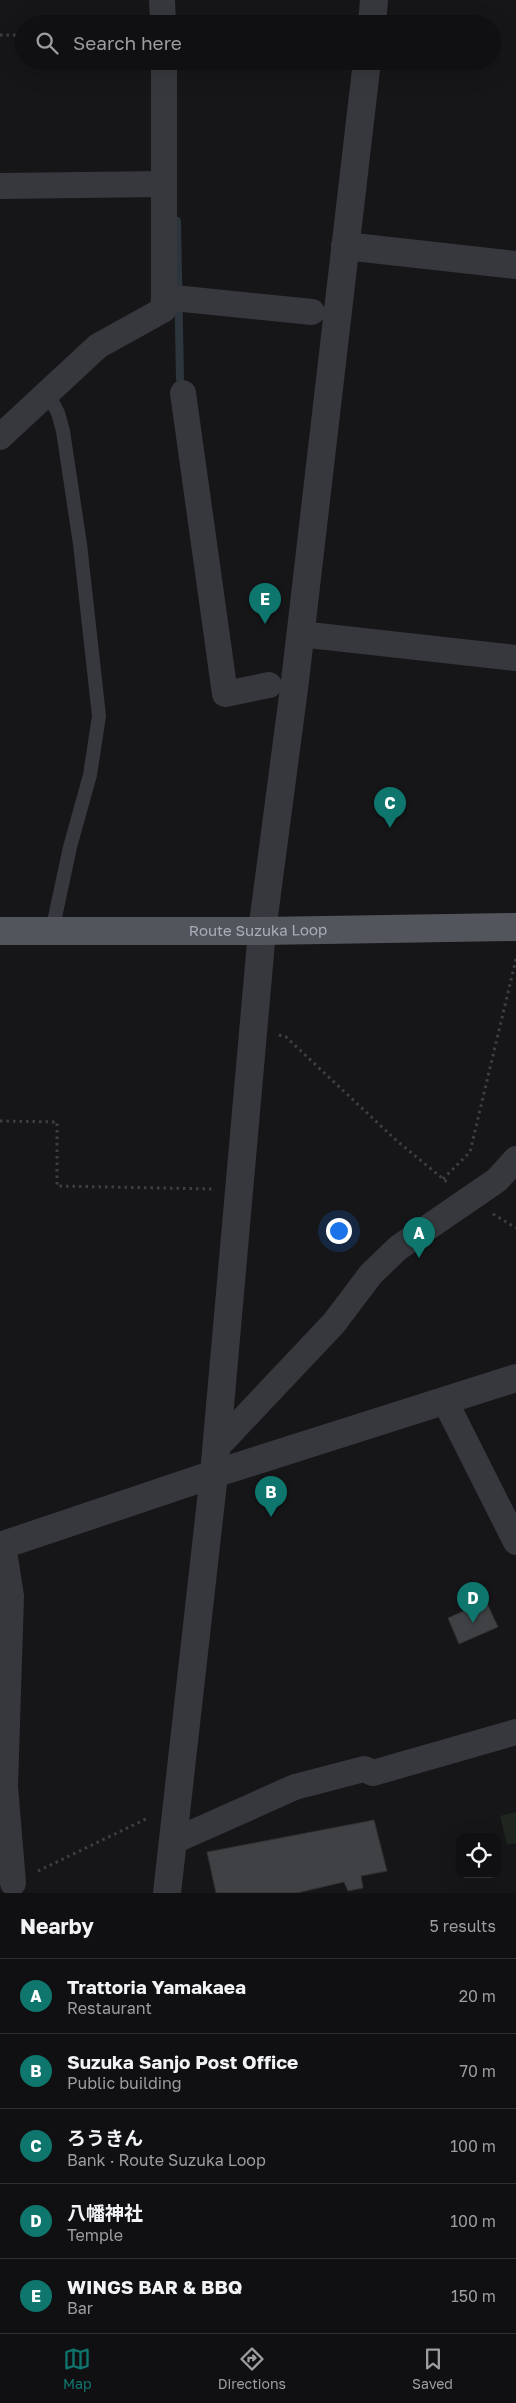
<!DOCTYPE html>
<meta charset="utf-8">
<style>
body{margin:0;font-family:"Golos Text","Noto Sans JP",sans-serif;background:#1e1e20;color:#f1f3f6}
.controls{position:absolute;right:15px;bottom:15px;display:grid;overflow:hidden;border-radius:10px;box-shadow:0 5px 20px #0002}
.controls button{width:45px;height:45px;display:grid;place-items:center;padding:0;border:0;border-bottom:1px solid #303032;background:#101012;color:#f1f3f6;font:25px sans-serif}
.you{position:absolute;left:338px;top:1230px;width:18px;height:18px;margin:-12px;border:4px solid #fff;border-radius:50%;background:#1a73e8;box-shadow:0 0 0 8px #1a73e833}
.badge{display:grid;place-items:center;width:32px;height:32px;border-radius:50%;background:#0f766e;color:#fff;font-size:16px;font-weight:700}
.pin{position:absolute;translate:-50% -41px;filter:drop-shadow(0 1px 2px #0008)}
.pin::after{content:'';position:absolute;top:26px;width:18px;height:15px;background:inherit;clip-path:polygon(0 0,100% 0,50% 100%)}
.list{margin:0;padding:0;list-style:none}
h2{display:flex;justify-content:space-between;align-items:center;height:65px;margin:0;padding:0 20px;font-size:21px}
h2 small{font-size:16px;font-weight:400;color:#9c9d9f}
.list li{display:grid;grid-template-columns:32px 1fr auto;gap:15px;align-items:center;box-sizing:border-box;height:75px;padding:0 20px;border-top:1px solid #303032}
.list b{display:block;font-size:19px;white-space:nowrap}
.list p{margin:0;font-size:16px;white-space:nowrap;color:#9c9d9f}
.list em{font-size:16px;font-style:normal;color:#9c9d9f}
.icon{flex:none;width:28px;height:28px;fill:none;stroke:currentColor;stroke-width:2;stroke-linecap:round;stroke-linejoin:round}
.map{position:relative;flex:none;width:516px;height:1893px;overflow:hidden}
.search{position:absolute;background:#101012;box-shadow:0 5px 20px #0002;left:15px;right:15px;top:15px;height:55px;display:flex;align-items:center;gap:12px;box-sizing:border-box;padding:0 18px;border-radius:28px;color:#9c9d9f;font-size:19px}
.sheet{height:440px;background:#101012}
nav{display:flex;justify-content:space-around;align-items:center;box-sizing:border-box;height:70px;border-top:1px solid #303032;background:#101012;font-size:14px;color:#9c9d9f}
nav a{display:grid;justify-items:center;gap:2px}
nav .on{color:#0f766e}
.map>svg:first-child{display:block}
.green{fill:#1e261f}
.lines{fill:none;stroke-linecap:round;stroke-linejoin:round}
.stream{stroke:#2c353c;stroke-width:8}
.building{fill:#404145;stroke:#303034}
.path{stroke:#3d3f44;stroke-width:3;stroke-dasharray:2.5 4;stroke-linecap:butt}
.service{stroke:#37383d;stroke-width:14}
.minor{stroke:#37383d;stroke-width:26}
.tertiary{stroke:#37383d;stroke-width:28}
.primary{stroke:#53555c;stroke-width:28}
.labels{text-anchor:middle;stroke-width:4;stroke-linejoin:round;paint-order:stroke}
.street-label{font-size:15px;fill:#a8adb8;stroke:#111113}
</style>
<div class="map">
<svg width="516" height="1893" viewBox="0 0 516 1893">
<rect width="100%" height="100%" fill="#161618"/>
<path class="green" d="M516 1812V1843L507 1845 500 1816Z"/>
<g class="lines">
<path class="stream" d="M177 221 180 379"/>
</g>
<g class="building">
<path d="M486 1601 498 1627 459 1644 448 1618Z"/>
<path d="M374 1820 387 1871 361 1876 363 1888 348 1891 344 1882 297 1893H216L207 1852Z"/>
</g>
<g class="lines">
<g class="path">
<path d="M0 35H24"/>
<path d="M279 1035 286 1037 397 1141 447 1182"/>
<path d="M0 1121 57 1122V1186L212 1189"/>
<path d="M443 1179 470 1152 516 959"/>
<path d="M493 1214 516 1228"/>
<path d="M38 1871 148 1818"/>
</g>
<path class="service" d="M47 392 58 413 63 431 80 544 99 716 90 775 70 847 52 931"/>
<g class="minor">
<path d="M162 0 163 24"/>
<path d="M164 61V297"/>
<path d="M0 186 163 184"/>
<path d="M183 393 225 694 269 685"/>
<path d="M0 437 98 346 163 310 164 297 312 312"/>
<path d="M300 634 516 658"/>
<path d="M445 1401 516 1542"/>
<path d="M216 1448 334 1323 371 1274 398 1248 497 1180 516 1159"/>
<path d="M3 1545 11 1596 5 1786 13 1883"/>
<path d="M174 1841 295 1787 364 1769 373 1773 516 1732"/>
</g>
<g class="tertiary">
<path d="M372 24 374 0"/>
<path d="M345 246 516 265"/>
<path d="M0 1546 214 1474 516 1378"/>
<path d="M167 1893 214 1474 262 931 295 681 367 61"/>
</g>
<path class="primary" id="s1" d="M0 931H262L516 927"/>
</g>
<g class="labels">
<g class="street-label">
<text dy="5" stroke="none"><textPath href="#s1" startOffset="258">Route Suzuka Loop</textPath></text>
</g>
</g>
</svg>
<div class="controls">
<button><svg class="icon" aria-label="locate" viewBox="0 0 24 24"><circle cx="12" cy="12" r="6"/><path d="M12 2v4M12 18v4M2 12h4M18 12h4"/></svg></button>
</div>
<div class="you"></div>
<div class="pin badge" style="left:419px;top:1258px">A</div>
<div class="pin badge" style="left:271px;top:1517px">B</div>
<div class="pin badge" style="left:390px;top:828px">C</div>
<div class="pin badge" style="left:473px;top:1623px">D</div>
<div class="pin badge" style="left:265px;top:624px">E</div>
<div class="search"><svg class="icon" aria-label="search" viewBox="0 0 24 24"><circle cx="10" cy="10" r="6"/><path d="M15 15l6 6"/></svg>Search here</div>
</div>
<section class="sheet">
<h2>Nearby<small>5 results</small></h2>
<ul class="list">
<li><span class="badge">A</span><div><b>Trattoria Yamakaea</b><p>Restaurant</p></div><em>20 m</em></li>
<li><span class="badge">B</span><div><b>Suzuka Sanjo Post Office</b><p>Public building</p></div><em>70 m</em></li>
<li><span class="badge">C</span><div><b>ろうきん</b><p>Bank · Route Suzuka Loop</p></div><em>100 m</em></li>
<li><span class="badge">D</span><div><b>八幡神社</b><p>Temple</p></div><em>100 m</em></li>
<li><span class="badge">E</span><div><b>WINGS BAR &amp; BBQ</b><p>Bar</p></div><em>150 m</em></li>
</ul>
</section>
<nav>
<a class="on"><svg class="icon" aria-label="map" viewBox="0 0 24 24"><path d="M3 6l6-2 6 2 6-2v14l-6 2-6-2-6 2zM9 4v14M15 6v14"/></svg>Map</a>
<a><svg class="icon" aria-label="directions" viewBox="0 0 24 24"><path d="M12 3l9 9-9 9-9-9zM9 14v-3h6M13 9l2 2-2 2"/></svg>Directions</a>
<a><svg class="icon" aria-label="saved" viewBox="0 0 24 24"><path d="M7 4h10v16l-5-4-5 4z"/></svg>Saved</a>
</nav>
